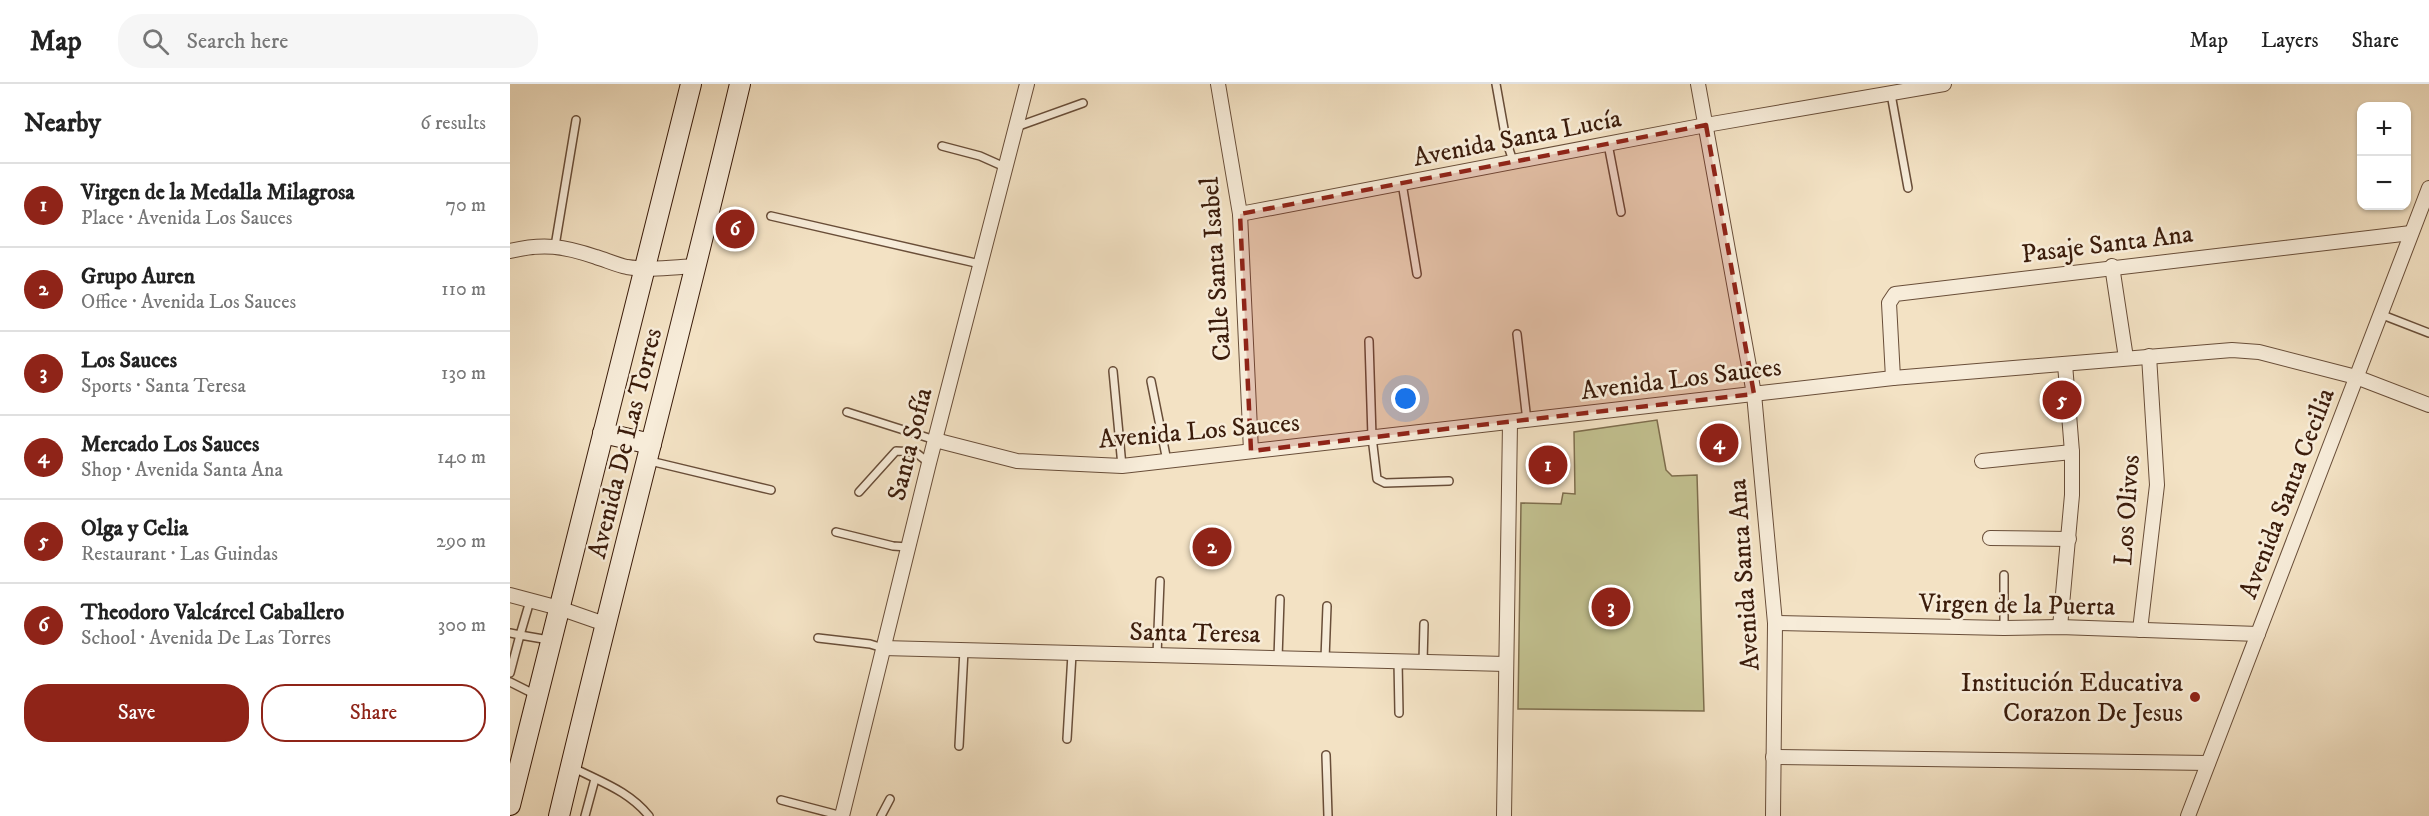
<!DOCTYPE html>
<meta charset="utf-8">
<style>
body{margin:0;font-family:"IM FELL DW Pica",serif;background:#f6f6f6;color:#222}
.controls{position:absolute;right:18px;top:18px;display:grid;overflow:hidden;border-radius:12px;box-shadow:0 2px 4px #0004}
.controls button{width:54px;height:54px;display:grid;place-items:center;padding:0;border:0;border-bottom:2px solid #e0e0e0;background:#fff;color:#222;font:30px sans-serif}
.you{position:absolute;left:896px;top:315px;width:21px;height:21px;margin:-15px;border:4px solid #fff;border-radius:50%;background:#1a73e8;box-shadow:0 0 0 9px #1a73e833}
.badge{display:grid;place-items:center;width:39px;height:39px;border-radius:50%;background:#8f2418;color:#fff;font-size:20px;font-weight:700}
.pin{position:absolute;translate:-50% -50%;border:3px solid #fff;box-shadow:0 2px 6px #0006}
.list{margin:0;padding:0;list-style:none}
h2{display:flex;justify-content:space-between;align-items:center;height:78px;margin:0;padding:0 24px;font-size:26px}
h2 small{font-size:20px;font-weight:400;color:#767676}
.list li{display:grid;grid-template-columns:39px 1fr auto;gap:18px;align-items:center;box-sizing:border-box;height:84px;padding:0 24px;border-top:2px solid #e0e0e0}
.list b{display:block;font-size:22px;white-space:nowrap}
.list p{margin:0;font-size:20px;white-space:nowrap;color:#767676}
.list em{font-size:20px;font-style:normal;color:#767676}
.actions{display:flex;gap:12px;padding:18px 24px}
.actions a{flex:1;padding:14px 0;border:2px solid #8f2418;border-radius:24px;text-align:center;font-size:21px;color:#8f2418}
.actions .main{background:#8f2418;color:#fff}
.icon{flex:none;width:33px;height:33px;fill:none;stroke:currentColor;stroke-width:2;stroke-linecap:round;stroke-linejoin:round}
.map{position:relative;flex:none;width:1919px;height:732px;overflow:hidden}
header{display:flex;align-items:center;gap:36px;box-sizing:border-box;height:84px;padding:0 30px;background:#fff;border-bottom:2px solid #e0e0e0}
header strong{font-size:28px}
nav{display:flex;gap:33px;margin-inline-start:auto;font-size:21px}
.search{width:420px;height:54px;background:#f6f6f6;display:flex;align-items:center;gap:15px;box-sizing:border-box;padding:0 21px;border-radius:24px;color:#767676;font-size:22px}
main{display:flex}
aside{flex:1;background:#fff}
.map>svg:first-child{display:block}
.green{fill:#c2c190;stroke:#7e6e4e;stroke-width:1.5}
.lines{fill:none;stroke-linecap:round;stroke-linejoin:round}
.lane-casing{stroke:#694e39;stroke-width:10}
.street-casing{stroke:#694e39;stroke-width:16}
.secondary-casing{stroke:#3b1c0b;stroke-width:22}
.lane{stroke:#f7ecd9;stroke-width:7}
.street{stroke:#f7ecd9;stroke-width:14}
.secondary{stroke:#f7ecd9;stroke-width:20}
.marked{fill:#8f2418;fill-opacity:0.2;stroke:#8f2418;stroke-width:4.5;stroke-dasharray:12 8;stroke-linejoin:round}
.poi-dot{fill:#8f2418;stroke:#f7ecd9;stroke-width:2}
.labels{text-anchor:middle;stroke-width:5;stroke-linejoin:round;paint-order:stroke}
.street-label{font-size:26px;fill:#3b1c0b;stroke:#f7ecd9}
.poi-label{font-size:26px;fill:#3b1c0b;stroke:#f7ecd9;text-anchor:end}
</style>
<header>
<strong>Map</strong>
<div class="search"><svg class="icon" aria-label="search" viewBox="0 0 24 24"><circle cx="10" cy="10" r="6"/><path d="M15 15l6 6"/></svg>Search here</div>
<nav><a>Map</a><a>Layers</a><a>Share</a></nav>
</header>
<main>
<aside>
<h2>Nearby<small>6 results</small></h2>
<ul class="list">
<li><span class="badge">1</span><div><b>Virgen de la Medalla Milagrosa</b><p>Place · Avenida Los Sauces</p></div><em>70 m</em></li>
<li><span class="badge">2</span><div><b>Grupo Auren</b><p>Office · Avenida Los Sauces</p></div><em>110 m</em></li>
<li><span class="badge">3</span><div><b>Los Sauces</b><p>Sports · Santa Teresa</p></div><em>130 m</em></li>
<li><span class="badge">4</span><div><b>Mercado Los Sauces</b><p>Shop · Avenida Santa Ana</p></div><em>140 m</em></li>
<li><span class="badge">5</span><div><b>Olga y Celia</b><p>Restaurant · Las Guindas</p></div><em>290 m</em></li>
<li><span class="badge">6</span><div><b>Theodoro Valcárcel Caballero</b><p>School · Avenida De Las Torres</p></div><em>300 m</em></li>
</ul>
<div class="actions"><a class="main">Save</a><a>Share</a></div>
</aside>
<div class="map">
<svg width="1919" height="732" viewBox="0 0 1919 732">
<rect width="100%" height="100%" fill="#f3e2c4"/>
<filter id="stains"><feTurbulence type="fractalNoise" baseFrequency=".00333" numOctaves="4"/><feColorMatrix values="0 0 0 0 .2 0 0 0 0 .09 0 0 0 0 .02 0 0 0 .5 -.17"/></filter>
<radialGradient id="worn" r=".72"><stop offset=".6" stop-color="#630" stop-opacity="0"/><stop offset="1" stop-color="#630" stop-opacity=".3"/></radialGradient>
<path class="green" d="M1147 336 1156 386 1162 392 1187 391 1194 627 1008 625 1011 419 1051 420 1053 409 1065 410 1064 348Z"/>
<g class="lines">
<g class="lane-casing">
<g id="lane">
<path d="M986 0 996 56 1003 77"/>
<path d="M1381 10 1398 104"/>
<path d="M506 43 573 19"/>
<path d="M1098 60 1111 128"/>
<path d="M432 62 470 72 497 84"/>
<path d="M892 99 907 190"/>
<path d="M261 132 470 180"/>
<path d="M45 162 66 36"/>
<path d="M1870 230 1919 249"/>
<path d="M1007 250 1017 337"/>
<path d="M859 257 862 353 867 395 875 399 939 397"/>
<path d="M603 287 612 382"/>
<path d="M641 297 657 377"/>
<path d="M337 328 425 356"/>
<path d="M140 377 261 406"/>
<path d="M349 408 386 367 405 368 419 379"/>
<path d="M326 448 383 462 398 463"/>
<path d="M1494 491V544"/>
<path d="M0 549 10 551 20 517"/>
<path d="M308 554 360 560 373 564"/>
<path d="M647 571 650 497"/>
<path d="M768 574 770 515"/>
<path d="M815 575 817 522"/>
<path d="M888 577 889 629"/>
<path d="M913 578 914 540"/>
<path d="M0 589 10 551 39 556"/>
<path d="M0 598 24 610"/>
<path d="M557 655 562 570"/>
<path d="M449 662 454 566"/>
<path d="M816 671 818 732"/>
<path d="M64 684C91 698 119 707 139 732"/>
<path d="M271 716 332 732"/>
<path d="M75 732 85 695"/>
<path d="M371 732 380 715"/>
</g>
</g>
<g class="street-casing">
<g id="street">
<path d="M708 0 730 130 741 367"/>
<path d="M1188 0 1244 310 1265 539 1263 732"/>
<path d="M730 130 1196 41 1434 0"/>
<path d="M0 167C33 159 54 162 86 173 96 176 107 181 117 183 140 187 164 183 187 182"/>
<path d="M1602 182 1616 274"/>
<path d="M1383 294 1379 219 1385 210 1901 149"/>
<path d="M425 356 507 377 612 382 1383 294 1722 266 1749 268 1846 293 1919 321"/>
<path d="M1472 377 1562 368"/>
<path d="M1480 454 1559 455"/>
<path d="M0 511 49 524 95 540"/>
<path d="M1265 539 1494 544 1550 543 1748 550"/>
<path d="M1550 543 1562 411V368L1555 280"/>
<path d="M1630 546 1647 401 1639 272"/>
<path d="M373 564 996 580"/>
<path d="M1263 673 1698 679"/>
<path d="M332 732 419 379 517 0"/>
<path d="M994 732 1000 339"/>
<path d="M1678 732 1919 104"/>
</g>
</g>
<g class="secondary-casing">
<g id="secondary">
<path d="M93 349 141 360"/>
<path d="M0 721 181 0"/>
<path d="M49 732C107 487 172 244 230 0"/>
</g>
</g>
<use href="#lane" class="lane"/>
<use href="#street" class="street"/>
<use href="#secondary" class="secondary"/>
</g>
<path class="marked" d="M1196 41 1244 310 741 367 730 130Z"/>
<circle class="poi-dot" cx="1685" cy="613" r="6"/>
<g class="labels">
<g class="street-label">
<text transform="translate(1007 53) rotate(-11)" y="9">Avenida Santa Lucía</text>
<text transform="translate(1597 159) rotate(-7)" y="9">Pasaje Santa Ana</text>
<text transform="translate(705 185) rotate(-94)" y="9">Calle Santa Isabel</text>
<text transform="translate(1171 294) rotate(-7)" y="9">Avenida Los Sauces</text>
<text transform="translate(689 346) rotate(-5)" y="9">Avenida Los Sauces</text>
<text transform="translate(114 359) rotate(-76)" y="9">Avenida De Las Torres</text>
<text transform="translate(399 360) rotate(-76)" y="9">Santa Sofía</text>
<text transform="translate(1776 409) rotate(-69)" y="9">Avenida Santa Cecilia</text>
<text transform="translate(1616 426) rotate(-86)" y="9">Los Olivos</text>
<text transform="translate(1233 491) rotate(-94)" y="9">Avenida Santa Ana</text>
<text transform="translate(1507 520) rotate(1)" y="9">Virgen de la Puerta</text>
<text transform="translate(685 548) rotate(1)" y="9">Santa Teresa</text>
</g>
<g class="poi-label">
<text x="1673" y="607">Institución Educativa<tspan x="1673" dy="30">Corazon De Jesus</tspan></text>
</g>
</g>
<rect width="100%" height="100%" filter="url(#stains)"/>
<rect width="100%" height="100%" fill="url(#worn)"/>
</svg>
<div class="controls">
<button>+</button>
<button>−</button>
</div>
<div class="you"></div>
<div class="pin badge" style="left:1038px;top:381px">1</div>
<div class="pin badge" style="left:702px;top:463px">2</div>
<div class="pin badge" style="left:1101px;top:523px">3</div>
<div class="pin badge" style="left:1209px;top:359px">4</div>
<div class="pin badge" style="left:1552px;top:316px">5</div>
<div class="pin badge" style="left:225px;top:145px">6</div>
</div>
</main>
